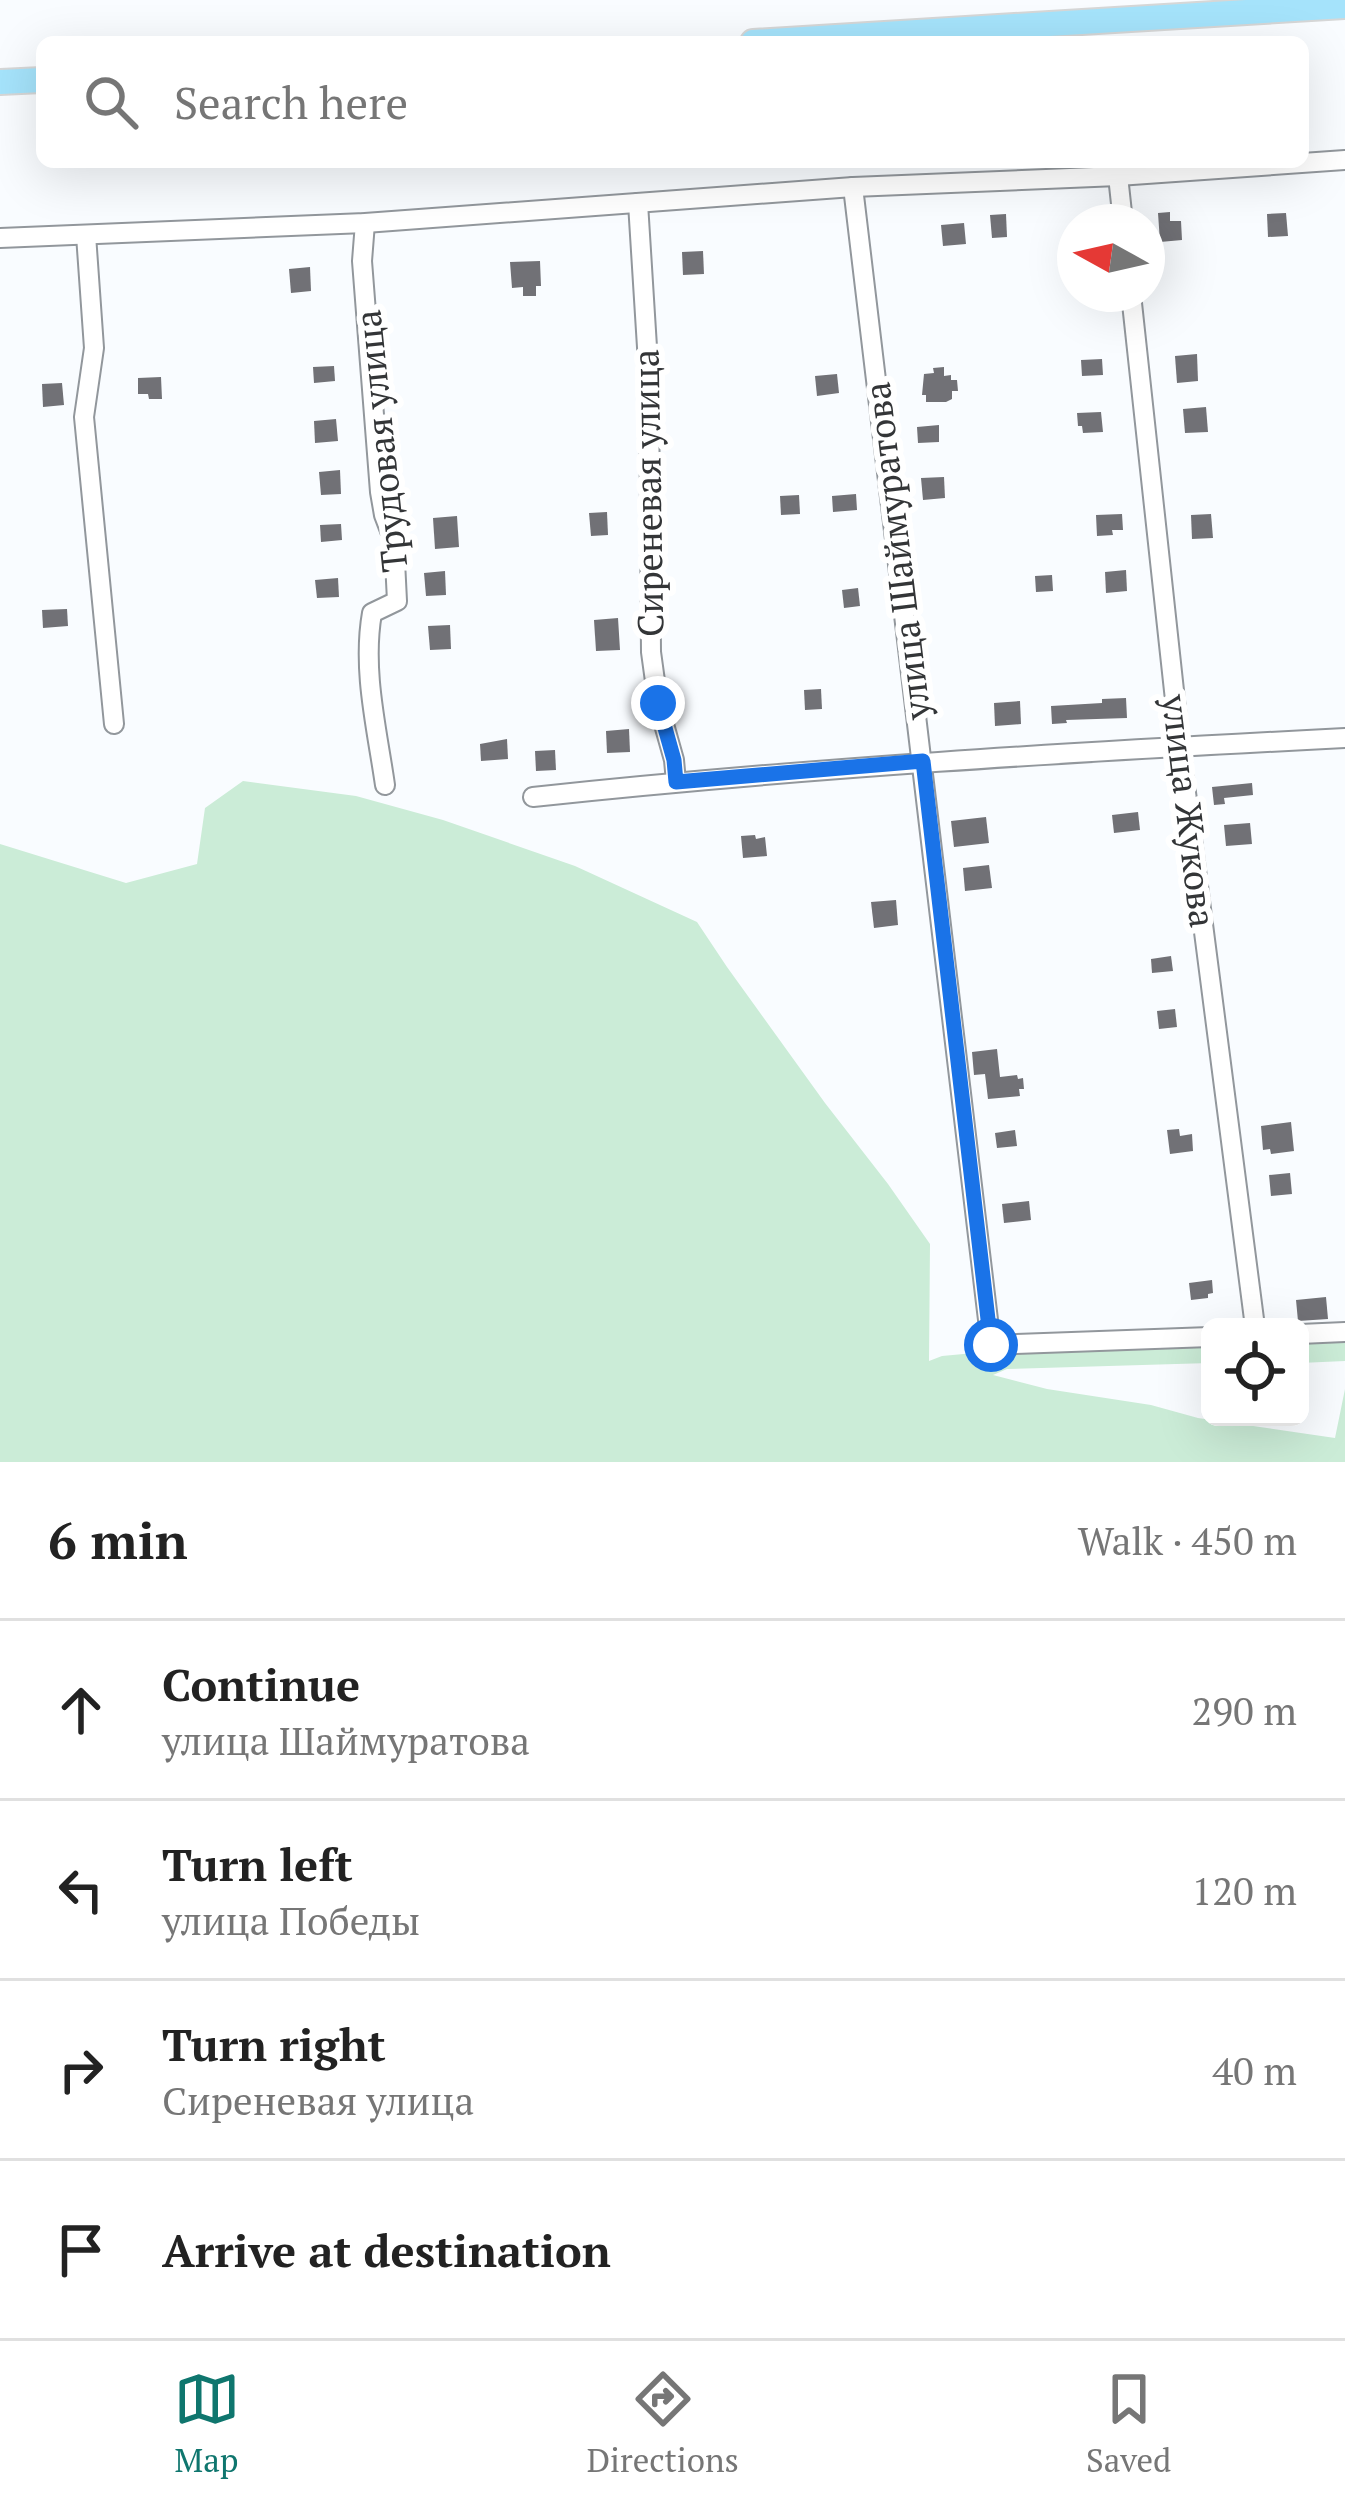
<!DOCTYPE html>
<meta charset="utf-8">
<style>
body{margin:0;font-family:"PT Serif",serif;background:#f6f6f6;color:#222}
.controls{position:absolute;right:36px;bottom:36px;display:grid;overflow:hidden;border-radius:18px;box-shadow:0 12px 48px #0002}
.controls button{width:108px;height:108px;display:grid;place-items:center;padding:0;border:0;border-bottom:3px solid #e0e0e0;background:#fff;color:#222;font:60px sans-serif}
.compass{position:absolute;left:1057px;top:204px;width:108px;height:108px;border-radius:50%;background:#fff;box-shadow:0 12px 48px #0002;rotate:278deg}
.stop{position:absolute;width:36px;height:36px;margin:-27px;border:9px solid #1a73e8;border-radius:50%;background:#fff}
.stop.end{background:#1a73e8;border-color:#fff;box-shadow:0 3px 12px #0008}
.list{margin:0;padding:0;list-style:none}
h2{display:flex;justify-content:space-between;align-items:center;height:156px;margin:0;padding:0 48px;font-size:51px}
h2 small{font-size:39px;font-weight:400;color:#767676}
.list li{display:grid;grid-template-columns:78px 1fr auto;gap:36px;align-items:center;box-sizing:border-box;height:180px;padding:0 48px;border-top:3px solid #e0e0e0}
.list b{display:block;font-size:45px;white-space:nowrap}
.list p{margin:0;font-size:39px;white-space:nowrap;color:#767676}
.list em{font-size:39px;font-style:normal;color:#767676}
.icon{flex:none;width:66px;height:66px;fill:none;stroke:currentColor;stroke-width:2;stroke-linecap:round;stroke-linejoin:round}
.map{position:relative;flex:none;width:1345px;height:1462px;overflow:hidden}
.search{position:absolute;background:#fff;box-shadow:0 12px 48px #0002;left:36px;right:36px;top:36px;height:132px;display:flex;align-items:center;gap:30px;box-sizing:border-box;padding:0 42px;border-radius:18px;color:#767676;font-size:45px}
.sheet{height:876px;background:#fff}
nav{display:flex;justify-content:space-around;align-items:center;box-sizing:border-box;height:168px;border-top:3px solid #e0e0e0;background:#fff;font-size:33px;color:#767676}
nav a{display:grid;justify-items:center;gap:6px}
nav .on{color:#0f766e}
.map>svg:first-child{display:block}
.green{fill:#cbecd7}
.building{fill:#717176}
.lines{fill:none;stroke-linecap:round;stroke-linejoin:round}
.minor-casing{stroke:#92979c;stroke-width:22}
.major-casing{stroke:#d6d7d7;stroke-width:28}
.minor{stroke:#fff;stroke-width:18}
.major{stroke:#a5e3fb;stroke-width:24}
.route{stroke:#1a73e8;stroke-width:15}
.labels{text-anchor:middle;stroke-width:12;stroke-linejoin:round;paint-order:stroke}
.street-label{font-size:36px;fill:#333537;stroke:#fff}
</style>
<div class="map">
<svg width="1345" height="1462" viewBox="0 0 1345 1462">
<rect width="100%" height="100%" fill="#f9fcff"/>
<g class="green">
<path d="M243 781 356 796 443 820 575 866 697 922 727 967 825 1103 888 1184 930 1244 929 1361 942 1356 1017 1349 1210 1347V1363L1007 1369 993 1375 1047 1389 1151 1405 1198 1418 1335 1438 1345 1389V1462H0V844L126 883 197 864 205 808Z"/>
<path d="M1345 1339V1361L1300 1363V1341Z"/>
</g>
<g class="building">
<path d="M1170 212V221H1181L1182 240 1160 242 1158 213Z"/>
<path d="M1286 213 1288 236 1268 237 1267 214Z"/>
<path d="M1006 214 1007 237 992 238 990 215Z"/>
<path d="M964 223 966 244 943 246 941 225Z"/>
<path d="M703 251 704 274 683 275 682 252Z"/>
<path d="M540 261 541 286H536V296H523V287L512 288 510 262Z"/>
<path d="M310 267 311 291 291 293 289 269Z"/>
<path d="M1197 354 1198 381 1177 383 1175 356Z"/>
<path d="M1102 359 1103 375 1082 376 1081 360Z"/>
<path d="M334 366 335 381 314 383 313 367Z"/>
<path d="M944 367V376L951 375V380H957L958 391H952V399L946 402H926V395H922L924 374 934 373 933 368Z"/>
<path d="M837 374 839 393 817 396 815 376Z"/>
<path d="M161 377 162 399H149L148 394H138V378Z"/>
<path d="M62 383 64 405 43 407 42 384Z"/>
<path d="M1206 407 1208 432 1185 433 1183 409Z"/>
<path d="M1101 412 1103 432 1083 433 1082 426H1078L1077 413Z"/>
<path d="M336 419 338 441 315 443 314 421Z"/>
<path d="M939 425V442L918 443 917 427Z"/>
<path d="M340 470 341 494 321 495 319 472Z"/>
<path d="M944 477 945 498 923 500 921 478Z"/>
<path d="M856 494 857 510 833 512 832 496Z"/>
<path d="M799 495 800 514 781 515 780 496Z"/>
<path d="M607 512 608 535 591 536 589 513Z"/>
<path d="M1122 514 1123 530H1112L1113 535 1097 536 1096 515Z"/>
<path d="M1211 514 1213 538 1192 539 1191 515Z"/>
<path d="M457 516 459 547 435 549 433 518Z"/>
<path d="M341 524 342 540 321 542 320 525Z"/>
<path d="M1126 570 1127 591 1106 593 1105 572Z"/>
<path d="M445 571 446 595 426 596 424 573Z"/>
<path d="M1052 575 1053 591 1036 592 1035 576Z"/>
<path d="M338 578 339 597 317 598 315 580Z"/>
<path d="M858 588 860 606 844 608 842 590Z"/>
<path d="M67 609 68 626 43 628 42 610Z"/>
<path d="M618 618 620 650 596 651 594 620Z"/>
<path d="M450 625 451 649 430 650 428 626Z"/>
<path d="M821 689 822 709 805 710 804 690Z"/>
<path d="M1126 698 1127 718 1066 720 1067 723 1052 724 1051 706 1102 703V699Z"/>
<path d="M1020 701 1021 724 995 726 994 703Z"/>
<path d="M629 729 630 752 607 753 606 731Z"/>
<path d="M507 739 508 759 481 761 480 744Z"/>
<path d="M555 750 556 770 536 771 535 751Z"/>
<path d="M1252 783 1253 795 1224 798 1225 804 1214 805 1212 787Z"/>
<path d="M1138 812 1140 830 1114 833 1112 815Z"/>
<path d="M986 817 989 843 954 847 951 821Z"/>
<path d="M1250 823 1252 844 1226 846 1224 825Z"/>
<path d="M755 835 756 839 765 837 767 856 743 858 741 836Z"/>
<path d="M989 865 992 888 965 891 963 868Z"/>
<path d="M896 900 898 925 874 928 871 902Z"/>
<path d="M1171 956 1173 971 1152 973 1151 959Z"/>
<path d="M1175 1009 1177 1027 1159 1029 1157 1011Z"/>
<path d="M997 1049 1000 1077 1017 1075 1018 1079 1023 1078 1024 1089H1019L1020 1096 988 1099 985 1074 974 1075 972 1052Z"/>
<path d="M1291 1122 1294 1151 1271 1154 1270 1149 1263 1150 1261 1126Z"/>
<path d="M1179 1129 1180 1136 1192 1134 1193 1151 1170 1154 1167 1130Z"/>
<path d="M1015 1130 1017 1146 997 1148 995 1133Z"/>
<path d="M1290 1173 1292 1194 1271 1196 1269 1175Z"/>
<path d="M1029 1201 1031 1220 1004 1223 1002 1204Z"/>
<path d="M1212 1280 1213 1293 1208 1294V1298L1191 1300 1189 1283Z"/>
<path d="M1326 1297 1328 1319 1298 1321 1296 1300Z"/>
</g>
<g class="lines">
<g class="minor-casing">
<g id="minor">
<path d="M1118 176 1123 222"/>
<path d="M853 187 991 1345 1210 1337"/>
<path d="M638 203 649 379 651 652 658 703 674 760 676 782"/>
<path d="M365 223 362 261 380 492 384 515 394 541 397 601 372 613C362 670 377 729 385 785"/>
<path d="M86 235 94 348 84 417 114 724"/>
<path d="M0 238 365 223 853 187 1118 176 1345 160"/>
<path d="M1131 294 1180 746 1255 1327"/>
<path d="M533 797C803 768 1074 752 1345 738"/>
<path d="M1300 1334 1345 1332"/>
</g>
</g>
<g class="major-casing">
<g id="major">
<path d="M753 42 1345 6"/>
<path d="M0 82 42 80"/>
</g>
</g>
<use href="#minor" class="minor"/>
<use href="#major" class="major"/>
</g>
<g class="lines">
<path class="route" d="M658 703 674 760 676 782 923 761 991 1345"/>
</g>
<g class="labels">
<g class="street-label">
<text transform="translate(381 441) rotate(-96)" y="13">Трудовая улица</text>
<text transform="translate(648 493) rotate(-91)" y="13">Сиреневая улица</text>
<text transform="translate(897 551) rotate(-97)" y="13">улица Шаймуратова</text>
<text transform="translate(1189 811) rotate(83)" y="13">улица Жукова</text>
</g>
</g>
</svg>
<div class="controls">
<button><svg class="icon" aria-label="locate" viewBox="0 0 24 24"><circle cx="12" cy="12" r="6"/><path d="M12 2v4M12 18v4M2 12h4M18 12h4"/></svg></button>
</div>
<svg class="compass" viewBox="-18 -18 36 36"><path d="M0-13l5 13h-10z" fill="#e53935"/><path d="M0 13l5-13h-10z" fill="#767676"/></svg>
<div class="stop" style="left:991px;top:1345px"></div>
<div class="stop end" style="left:658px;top:703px"></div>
<div class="search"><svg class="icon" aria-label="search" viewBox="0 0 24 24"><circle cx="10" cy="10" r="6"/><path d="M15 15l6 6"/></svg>Search here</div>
</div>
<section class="sheet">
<h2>6 min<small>Walk · 450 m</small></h2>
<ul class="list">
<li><svg class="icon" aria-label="ahead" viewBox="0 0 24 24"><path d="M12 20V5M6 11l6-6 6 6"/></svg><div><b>Continue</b><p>улица Шаймуратова</p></div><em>290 m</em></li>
<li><svg class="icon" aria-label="left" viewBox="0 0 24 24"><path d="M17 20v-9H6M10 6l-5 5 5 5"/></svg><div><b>Turn left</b><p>улица Победы</p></div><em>120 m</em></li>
<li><svg class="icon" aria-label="right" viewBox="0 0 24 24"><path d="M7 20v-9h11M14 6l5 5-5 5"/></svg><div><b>Turn right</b><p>Сиреневая улица</p></div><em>40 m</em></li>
<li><svg class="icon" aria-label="arrive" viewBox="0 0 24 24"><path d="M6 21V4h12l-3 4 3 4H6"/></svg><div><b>Arrive at destination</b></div></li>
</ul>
</section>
<nav>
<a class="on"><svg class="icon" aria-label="map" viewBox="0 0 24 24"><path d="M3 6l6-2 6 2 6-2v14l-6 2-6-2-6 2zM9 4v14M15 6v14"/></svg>Map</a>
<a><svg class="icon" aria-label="directions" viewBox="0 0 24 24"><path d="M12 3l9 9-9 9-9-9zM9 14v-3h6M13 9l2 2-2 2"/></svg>Directions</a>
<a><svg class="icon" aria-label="saved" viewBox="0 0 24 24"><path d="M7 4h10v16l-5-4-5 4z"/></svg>Saved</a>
</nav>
